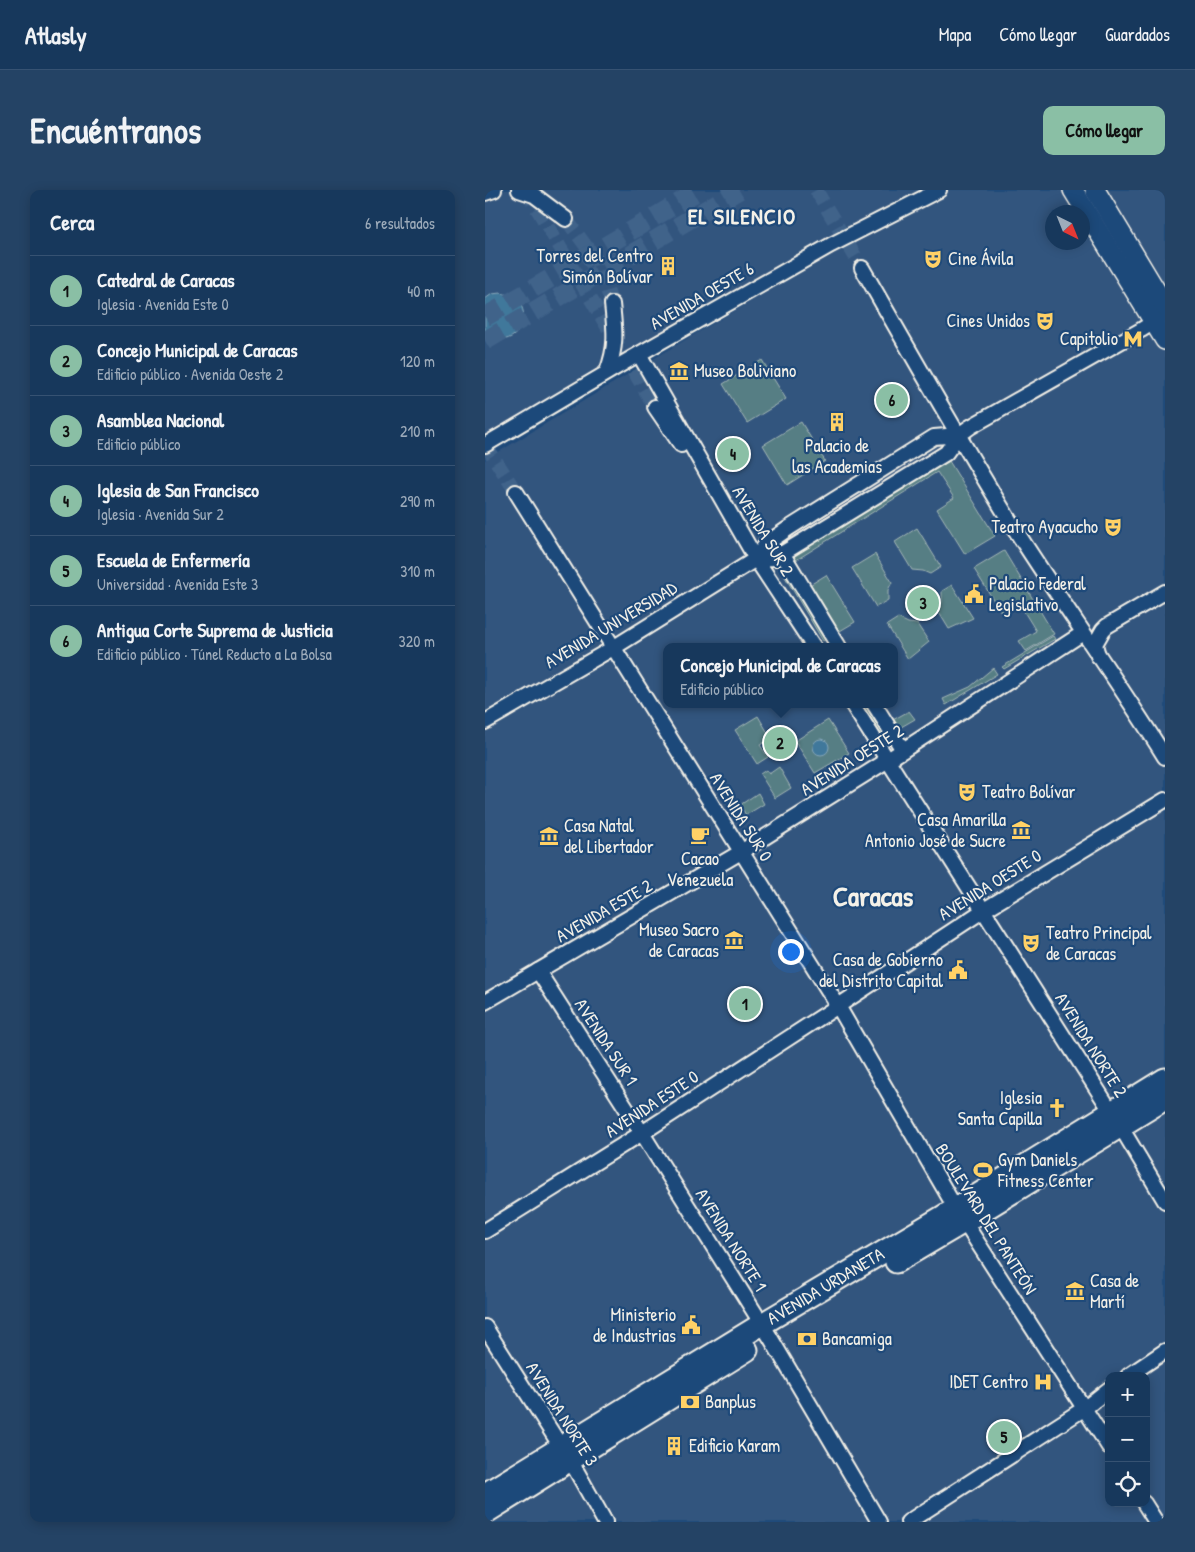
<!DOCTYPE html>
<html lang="es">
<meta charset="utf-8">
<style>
body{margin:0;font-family:"Patrick Hand",sans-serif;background:#244365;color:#f1f3f6}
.controls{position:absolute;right:15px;bottom:15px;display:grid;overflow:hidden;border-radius:10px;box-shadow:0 2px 12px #0003}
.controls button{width:45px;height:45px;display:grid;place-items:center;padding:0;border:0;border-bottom:1px solid #365272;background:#17385c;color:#f1f3f6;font:25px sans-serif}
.compass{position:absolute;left:560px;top:15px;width:45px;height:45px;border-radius:50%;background:#17385c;box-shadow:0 2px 12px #0003;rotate:137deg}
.you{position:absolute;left:305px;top:761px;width:18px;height:18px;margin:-12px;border:4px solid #fff;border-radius:50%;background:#1a73e8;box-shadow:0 0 0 8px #1a73e833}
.badge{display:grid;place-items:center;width:32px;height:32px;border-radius:50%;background:#8abfa5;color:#111;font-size:16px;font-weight:700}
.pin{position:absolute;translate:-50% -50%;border:2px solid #fff;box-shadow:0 1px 5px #0006}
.popup{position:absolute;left:178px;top:453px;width:235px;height:65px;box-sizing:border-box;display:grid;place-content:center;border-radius:10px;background:#17385c;filter:drop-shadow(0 1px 4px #0005);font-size:16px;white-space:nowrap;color:#9eacbb}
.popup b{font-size:19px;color:#f1f3f6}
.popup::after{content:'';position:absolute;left:50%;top:100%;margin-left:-10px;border:10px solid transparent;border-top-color:#17385c}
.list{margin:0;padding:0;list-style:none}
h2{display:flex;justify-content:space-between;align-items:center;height:65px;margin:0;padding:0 20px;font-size:21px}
h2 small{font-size:16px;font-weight:400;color:#9eacbb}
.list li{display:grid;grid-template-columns:32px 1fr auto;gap:15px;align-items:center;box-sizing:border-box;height:70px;padding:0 20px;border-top:1px solid #365272}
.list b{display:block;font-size:19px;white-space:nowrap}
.list p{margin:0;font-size:16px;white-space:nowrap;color:#9eacbb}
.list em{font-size:16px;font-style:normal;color:#9eacbb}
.icon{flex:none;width:28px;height:28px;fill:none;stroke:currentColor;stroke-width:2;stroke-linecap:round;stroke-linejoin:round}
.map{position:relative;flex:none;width:680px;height:1332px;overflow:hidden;border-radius:10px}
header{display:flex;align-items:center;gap:30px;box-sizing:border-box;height:70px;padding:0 25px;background:#17385c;border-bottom:1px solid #365272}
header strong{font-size:24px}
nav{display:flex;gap:28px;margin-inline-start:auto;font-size:18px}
.intro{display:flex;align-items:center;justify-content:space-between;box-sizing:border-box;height:120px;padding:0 30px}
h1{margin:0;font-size:35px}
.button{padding:12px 22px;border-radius:10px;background:#8abfa5;color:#111;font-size:18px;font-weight:700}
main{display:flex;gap:30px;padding:0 30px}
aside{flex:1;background:#17385c;border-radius:10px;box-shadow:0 2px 12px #0003}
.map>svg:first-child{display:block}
.built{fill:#33547e;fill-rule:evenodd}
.green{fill:#567e84;stroke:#a5b8b6}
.water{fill:#40789b;stroke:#88a8ba}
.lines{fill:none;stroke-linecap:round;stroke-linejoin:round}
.street-tunnel{stroke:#3f638a;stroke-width:14;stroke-dasharray:14 7;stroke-linecap:butt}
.secondary-tunnel{stroke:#3f638a;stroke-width:19;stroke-dasharray:19 9;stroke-linecap:butt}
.street-casing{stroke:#f4f1e8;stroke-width:18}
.secondary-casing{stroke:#f4f1e8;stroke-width:22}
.primary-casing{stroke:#f4f1e8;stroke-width:25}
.street{stroke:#1f4a7a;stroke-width:14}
.secondary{stroke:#1f4a7a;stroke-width:19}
.primary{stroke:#1f4a7a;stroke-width:21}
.labels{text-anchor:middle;stroke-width:4.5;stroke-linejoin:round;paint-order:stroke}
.poi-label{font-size:18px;fill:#f4f1e8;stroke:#1f4a7a;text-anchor:start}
.street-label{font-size:18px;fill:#f4f1e8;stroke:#1f4a7a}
.district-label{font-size:22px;font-weight:bold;letter-spacing:1px;fill:#f4f1e8;stroke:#1f4a7a}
.town-label{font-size:28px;font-weight:bold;fill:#f4f1e8;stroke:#1f4a7a}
</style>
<header>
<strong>Atlasly</strong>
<nav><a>Mapa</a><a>Cómo llegar</a><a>Guardados</a></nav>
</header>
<div class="intro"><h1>Encuéntranos</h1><a class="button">Cómo llegar</a></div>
<main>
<aside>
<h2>Cerca<small>6 resultados</small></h2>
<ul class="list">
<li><span class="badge">1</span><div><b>Catedral de Caracas</b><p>Iglesia · Avenida Este 0</p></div><em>40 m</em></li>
<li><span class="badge">2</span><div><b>Concejo Municipal de Caracas</b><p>Edificio público · Avenida Oeste 2</p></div><em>120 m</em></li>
<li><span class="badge">3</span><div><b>Asamblea Nacional</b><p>Edificio público</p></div><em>210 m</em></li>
<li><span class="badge">4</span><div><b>Iglesia de San Francisco</b><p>Iglesia · Avenida Sur 2</p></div><em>290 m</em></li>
<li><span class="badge">5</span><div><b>Escuela de Enfermería</b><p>Universidad · Avenida Este 3</p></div><em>310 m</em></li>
<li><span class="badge">6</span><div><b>Antigua Corte Suprema de Justicia</b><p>Edificio público · Túnel Reducto a La Bolsa</p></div><em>320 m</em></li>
</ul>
</aside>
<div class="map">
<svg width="680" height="1332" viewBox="0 0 680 1332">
<rect width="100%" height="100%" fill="#1f4a7a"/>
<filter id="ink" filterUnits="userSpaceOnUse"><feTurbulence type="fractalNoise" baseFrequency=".02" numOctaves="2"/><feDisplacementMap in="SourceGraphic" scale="10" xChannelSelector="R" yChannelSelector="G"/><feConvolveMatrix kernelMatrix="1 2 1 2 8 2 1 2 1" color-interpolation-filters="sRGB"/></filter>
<g filter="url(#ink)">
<g class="built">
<path d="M0 0H440L0 250Z"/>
<path d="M457 0H680V1332H0V270L205 147ZM568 22H598V52H568ZM181 457H409V514H181ZM624 1186H661V1313H624Z"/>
</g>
<g class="green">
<path d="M277 170 301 209 262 233 238 194Z"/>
<path d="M316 232 340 271 302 295 278 255Z"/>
<path d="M464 271 510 346 480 364 452 319 469 308 452 282 308 372 323 396 341 385 370 432 338 451 293 375Z"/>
<path d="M432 338 456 377 445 384 438 381 427 380 410 352Z"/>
<path d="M519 361 569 444 541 461 534 451 551 441 533 412 516 422 489 379Z"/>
<path d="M390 364 407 392 403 400V410L391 417 367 378Z"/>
<path d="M467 395 488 428 464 439 453 421 457 412V401Z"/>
<path d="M413 428 423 433 432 434 444 452 423 469 402 435Z"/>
<path d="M568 446 570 449 519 479 517 477Z"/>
<path d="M508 478 512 484 461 515 458 509 485 497Z"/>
<path d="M377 514H395L406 531 424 521 430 529 397 548Z"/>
<path d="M273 526 286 548 275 555 283 567 272 574 250 540Z"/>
<path d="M343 530 364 563 330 583 310 551Z"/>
<path d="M294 577 306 598 290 608 275 584 281 580 284 584Z"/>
<path d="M273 603 279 614 261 625 255 615Z"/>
</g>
<g class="water">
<path d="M15 103C59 109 34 168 0 144V109L7 104Z"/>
<circle cx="430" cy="407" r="7"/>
<circle cx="336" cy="557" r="8"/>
</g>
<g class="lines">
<g class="street-tunnel">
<path d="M41 0 170 217"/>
<path d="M331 0 377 78"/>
<path d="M81 29 112 71 127 114"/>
<path d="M0 254 31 302"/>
</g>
<g class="secondary-tunnel">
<path d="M0 127 215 0"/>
<path d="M0 151 254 0"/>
</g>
<g class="street-casing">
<g id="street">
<path d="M34 0 49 5 81 29"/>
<path d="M0 3 9 0"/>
<path d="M377 78C426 163 474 249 526 333 576 412 631 488 680 567"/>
<path d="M154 164 271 369 329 457"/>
<path d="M122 182C132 156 130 141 127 114"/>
<path d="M170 217 196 255"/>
<path d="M0 255 147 168 346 55 454 0"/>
<path d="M31 302 353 816 471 1019 624 1257"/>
<path d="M297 363 354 457"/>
<path d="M271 369 290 368 461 263 474 245 485 237 656 140 680 125"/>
<path d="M613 466 610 454 618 440 622 436 680 402"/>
<path d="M367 514 631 929 680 1011"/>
<path d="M389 514 418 560"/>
<path d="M0 532 128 458 266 372 271 369 281 354 304 338 449 247 474 245"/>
<path d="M53 781 157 943 285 1147 394 1332"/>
<path d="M0 812 256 662 403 570 598 443"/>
<path d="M0 1041 157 943 353 816 499 720 680 610"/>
<path d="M0 1137 92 1282 120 1332"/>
<path d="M643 1186 680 1161"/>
<path d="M659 1313 671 1332"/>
<path d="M423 1332 600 1218 624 1199"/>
</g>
</g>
<g class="secondary-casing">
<g id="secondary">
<path d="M588 0 680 150"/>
<path d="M610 0 680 116"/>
</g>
</g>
<g class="primary-casing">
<g id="primary">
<path d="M411 1072 479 1032 680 909"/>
<path id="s1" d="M0 1304 277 1134 457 1027 680 889"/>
<path d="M0 1323 262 1160"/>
</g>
</g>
<use href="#street" class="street"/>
<use href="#secondary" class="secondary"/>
<use href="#primary" class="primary"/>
</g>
</g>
<defs>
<g id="theatre-bare" transform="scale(1.5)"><path d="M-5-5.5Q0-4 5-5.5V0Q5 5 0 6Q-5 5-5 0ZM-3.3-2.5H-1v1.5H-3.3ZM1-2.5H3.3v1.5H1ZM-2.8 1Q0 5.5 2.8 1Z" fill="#ffd166" stroke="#1f4a7a" stroke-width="2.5" paint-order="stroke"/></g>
<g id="building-bare" transform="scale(1.5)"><path d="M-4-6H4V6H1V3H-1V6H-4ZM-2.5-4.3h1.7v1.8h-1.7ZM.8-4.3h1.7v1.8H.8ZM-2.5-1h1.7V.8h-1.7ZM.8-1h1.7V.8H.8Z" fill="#ffd166" stroke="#1f4a7a" stroke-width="2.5" paint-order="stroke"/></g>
<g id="metro-bare" transform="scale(1.5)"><path d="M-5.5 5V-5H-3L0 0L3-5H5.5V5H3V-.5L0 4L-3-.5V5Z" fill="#ffd166" stroke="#1f4a7a" stroke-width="2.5" paint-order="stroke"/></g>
<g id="museum-bare" transform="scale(1.5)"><path d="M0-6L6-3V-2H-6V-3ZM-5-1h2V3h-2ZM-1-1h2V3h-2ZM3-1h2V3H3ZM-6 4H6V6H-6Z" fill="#ffd166" stroke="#1f4a7a" stroke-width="2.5" paint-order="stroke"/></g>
<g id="civic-bare" transform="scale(1.5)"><path d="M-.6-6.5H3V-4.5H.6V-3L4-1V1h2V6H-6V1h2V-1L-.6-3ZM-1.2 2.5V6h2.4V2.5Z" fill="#ffd166" stroke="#1f4a7a" stroke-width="2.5" paint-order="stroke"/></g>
<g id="cafe-bare" transform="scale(1.5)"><path d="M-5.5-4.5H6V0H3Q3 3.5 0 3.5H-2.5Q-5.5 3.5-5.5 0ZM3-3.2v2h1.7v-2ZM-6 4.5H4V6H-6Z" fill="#ffd166" stroke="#1f4a7a" stroke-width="2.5" paint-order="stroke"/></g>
<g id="church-bare" transform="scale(1.5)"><path d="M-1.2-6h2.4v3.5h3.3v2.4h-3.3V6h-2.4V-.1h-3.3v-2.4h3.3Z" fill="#ffd166" stroke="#1f4a7a" stroke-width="2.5" paint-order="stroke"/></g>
<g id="stadium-bare" transform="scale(1.5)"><path d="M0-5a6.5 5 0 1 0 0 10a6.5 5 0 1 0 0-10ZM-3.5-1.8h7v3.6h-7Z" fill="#ffd166" stroke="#1f4a7a" stroke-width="2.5" paint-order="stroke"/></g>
<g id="bank-bare" transform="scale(1.5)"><path d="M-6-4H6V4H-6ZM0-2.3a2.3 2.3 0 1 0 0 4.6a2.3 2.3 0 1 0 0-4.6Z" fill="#ffd166" stroke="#1f4a7a" stroke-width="2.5" paint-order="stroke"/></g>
<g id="hospital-bare" transform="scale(1.5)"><path d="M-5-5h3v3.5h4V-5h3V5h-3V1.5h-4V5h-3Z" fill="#ffd166" stroke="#1f4a7a" stroke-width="2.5" paint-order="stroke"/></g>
</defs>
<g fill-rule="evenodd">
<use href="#theatre-bare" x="448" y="69"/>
<use href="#building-bare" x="183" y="76"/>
<use href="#theatre-bare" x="560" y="131"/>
<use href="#metro-bare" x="648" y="149"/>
<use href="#museum-bare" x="194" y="181"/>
<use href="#building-bare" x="352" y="232"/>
<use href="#theatre-bare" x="628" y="337"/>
<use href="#civic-bare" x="489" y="404"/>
<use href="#theatre-bare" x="482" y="602"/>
<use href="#museum-bare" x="536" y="640"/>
<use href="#cafe-bare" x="215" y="645"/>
<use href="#museum-bare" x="64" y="646"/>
<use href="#museum-bare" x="249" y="750"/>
<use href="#theatre-bare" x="546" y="753"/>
<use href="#civic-bare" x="473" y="780"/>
<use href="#church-bare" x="572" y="918"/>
<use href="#stadium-bare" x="498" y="980"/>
<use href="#museum-bare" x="590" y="1101"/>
<use href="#civic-bare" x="206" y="1135"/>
<use href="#bank-bare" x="322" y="1149"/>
<use href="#hospital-bare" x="558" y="1192"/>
<use href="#bank-bare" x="205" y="1212"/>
<use href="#building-bare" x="189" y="1256"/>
</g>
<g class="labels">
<g class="poi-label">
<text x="168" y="72" text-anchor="end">Torres del Centro<tspan x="168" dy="21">Simón Bolívar</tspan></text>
<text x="463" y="75">Cine Ávila</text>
<text x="545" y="137" text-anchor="end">Cines Unidos</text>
<text x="633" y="155" text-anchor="end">Capitolio</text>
<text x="209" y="187">Museo Boliviano</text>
<text x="352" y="262" text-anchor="middle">Palacio de<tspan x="352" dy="21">las Academias</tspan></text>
<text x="613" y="343" text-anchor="end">Teatro Ayacucho</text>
<text x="504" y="400">Palacio Federal<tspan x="504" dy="21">Legislativo</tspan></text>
<text x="497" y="608">Teatro Bolívar</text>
<text x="521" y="636" text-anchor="end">Casa Amarilla<tspan x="521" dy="21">Antonio José de Sucre</tspan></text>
<text x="79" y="642">Casa Natal<tspan x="79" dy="21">del Libertador</tspan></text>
<text x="215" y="675" text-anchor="middle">Cacao<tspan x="215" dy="21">Venezuela</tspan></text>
<text x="234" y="746" text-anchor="end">Museo Sacro<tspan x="234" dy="21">de Caracas</tspan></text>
<text x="561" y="749">Teatro Principal<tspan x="561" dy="21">de Caracas</tspan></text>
<text x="458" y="776" text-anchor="end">Casa de Gobierno<tspan x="458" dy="21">del Distrito Capital</tspan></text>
<text x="557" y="914" text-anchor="end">Iglesia<tspan x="557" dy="21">Santa Capilla</tspan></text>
<text x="513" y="976">Gym Daniels<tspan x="513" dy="21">Fitness Center</tspan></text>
<text x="605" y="1097">Casa de<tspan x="605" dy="21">Martí</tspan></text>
<text x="191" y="1131" text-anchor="end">Ministerio<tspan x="191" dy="21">de Industrias</tspan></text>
<text x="337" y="1155">Bancamiga</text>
<text x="543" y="1198" text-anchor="end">IDET Centro</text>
<text x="220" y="1218">Banplus</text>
<text x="204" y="1262">Edificio Karam</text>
</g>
<g class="street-label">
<text transform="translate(217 106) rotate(-30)" y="6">AVENIDA OESTE 6</text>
<text transform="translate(278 341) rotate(59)" y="6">AVENIDA SUR 2</text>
<text transform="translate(126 435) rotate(-31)" y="6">AVENIDA UNIVERSIDAD</text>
<text transform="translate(367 570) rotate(-32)" y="6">AVENIDA OESTE 2</text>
<text transform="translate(256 627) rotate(58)" y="6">AVENIDA SUR 0</text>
<text transform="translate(505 695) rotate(-32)" y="6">AVENIDA OESTE 0</text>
<text transform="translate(119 721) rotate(-30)" y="6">AVENIDA ESTE 2</text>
<text transform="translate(121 852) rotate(57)" y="6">AVENIDA SUR 1</text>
<text transform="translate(606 855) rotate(58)" y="6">AVENIDA NORTE 2</text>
<text transform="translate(167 914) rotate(-33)" y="6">AVENIDA ESTE 0</text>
<text transform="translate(501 1029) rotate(58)" y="6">BOULEVARD DEL PANTEÓN</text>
<text transform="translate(246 1050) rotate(58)" y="6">AVENIDA NORTE 1</text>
<text dy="6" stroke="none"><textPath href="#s1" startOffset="399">AVENIDA URDANETA</textPath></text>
<text transform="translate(77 1224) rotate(58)" y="6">AVENIDA NORTE 3</text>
</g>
<g class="district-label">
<text x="257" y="34">EL SILENCIO</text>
</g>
<g class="town-label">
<text x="388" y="716">Caracas</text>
</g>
</g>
</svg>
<div class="controls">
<button>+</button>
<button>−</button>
<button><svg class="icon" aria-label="locate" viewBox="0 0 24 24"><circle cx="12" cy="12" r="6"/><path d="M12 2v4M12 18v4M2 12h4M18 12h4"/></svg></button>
</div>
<svg class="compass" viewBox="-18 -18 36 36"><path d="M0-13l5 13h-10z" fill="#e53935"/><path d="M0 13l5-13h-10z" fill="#9eacbb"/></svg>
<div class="you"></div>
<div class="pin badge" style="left:260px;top:814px">1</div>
<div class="pin badge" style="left:295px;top:553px">2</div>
<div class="popup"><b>Concejo Municipal de Caracas</b>Edificio público</div>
<div class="pin badge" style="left:438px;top:413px">3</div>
<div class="pin badge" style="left:248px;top:264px">4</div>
<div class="pin badge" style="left:519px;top:1247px">5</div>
<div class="pin badge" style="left:407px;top:210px">6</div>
</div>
</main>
